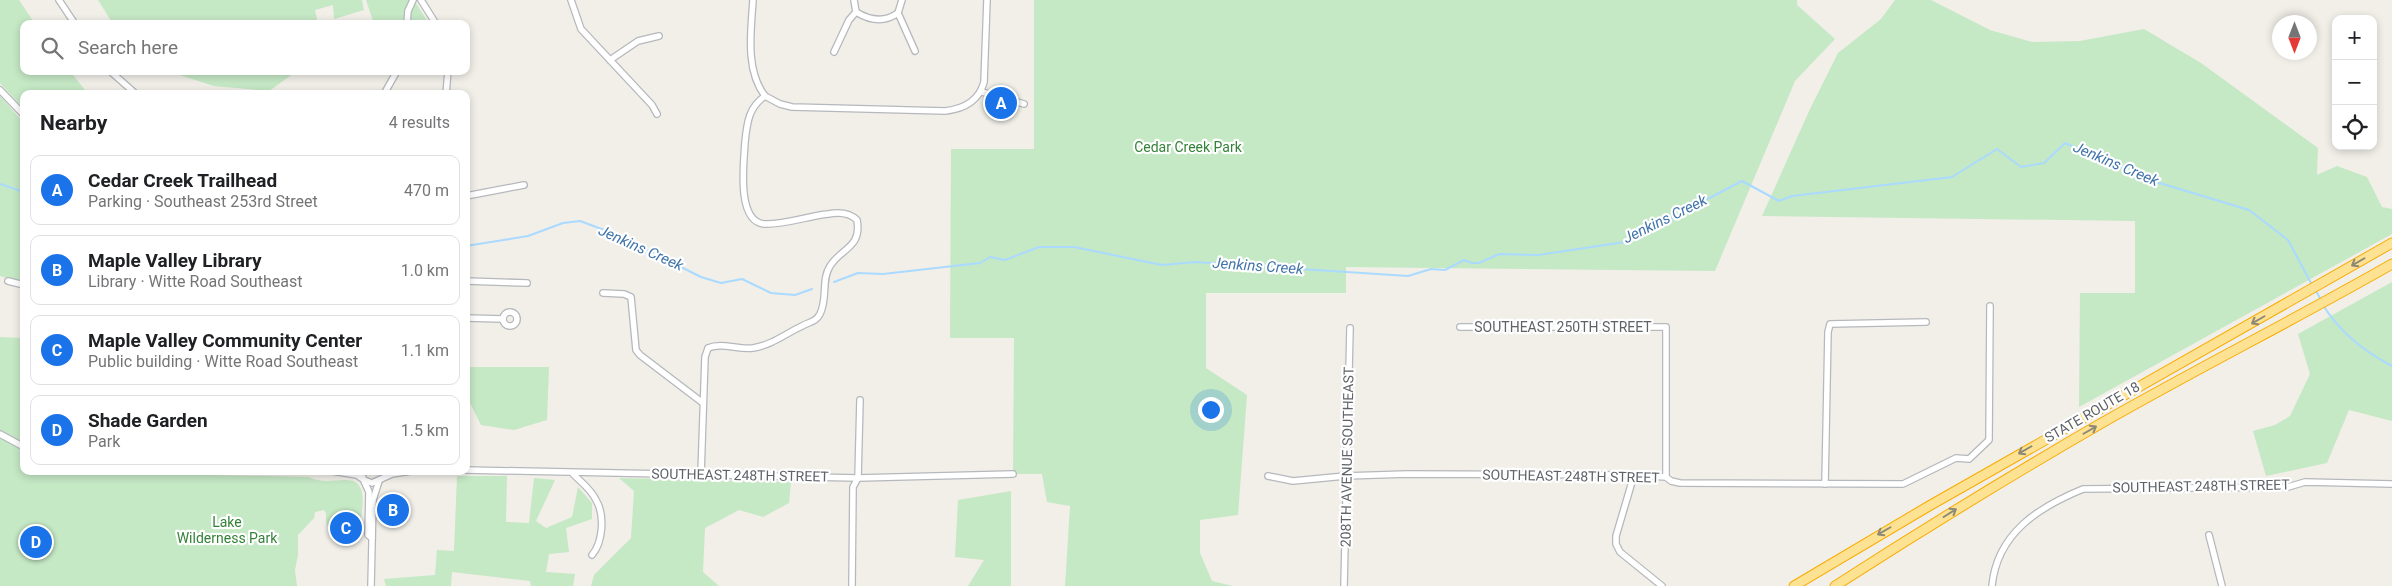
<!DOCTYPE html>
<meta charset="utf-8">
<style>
body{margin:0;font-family:Roboto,sans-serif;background:#f2f2f2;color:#202124}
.controls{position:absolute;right:15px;top:15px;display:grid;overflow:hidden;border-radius:10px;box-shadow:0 2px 8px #0003}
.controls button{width:45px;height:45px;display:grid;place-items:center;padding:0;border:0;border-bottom:1px solid #e0e0e0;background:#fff;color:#202124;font:25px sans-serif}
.compass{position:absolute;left:2272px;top:15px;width:45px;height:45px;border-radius:50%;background:#fff;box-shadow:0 2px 8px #0003;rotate:180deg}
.you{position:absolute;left:1210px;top:409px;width:18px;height:18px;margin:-12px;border:4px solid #fff;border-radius:50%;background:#1a73e8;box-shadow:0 0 0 8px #1a73e833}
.badge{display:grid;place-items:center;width:32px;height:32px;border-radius:50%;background:#1a73e8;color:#fff;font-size:16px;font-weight:700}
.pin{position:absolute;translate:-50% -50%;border:2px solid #fff;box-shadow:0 1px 5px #0006}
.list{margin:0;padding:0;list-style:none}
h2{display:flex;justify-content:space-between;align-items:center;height:65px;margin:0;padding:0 20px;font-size:21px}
h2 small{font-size:16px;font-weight:400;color:#757577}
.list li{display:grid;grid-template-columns:32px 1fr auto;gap:15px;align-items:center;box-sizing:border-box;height:70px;margin:0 10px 10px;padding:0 10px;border:1px solid #e0e0e0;border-radius:10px}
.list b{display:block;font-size:19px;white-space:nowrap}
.list p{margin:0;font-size:16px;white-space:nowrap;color:#757577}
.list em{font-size:16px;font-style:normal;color:#757577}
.icon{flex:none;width:28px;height:28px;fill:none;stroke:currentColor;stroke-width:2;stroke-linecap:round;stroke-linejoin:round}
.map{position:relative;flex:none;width:2392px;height:586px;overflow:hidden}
.search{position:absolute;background:#fff;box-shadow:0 2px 8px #0003;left:20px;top:20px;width:450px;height:55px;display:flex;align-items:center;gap:12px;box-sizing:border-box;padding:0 18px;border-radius:10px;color:#757577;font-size:19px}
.panel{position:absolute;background:#fff;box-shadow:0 2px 8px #0003;left:20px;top:90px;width:450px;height:385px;border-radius:10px}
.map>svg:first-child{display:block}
.green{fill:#c5e8c5}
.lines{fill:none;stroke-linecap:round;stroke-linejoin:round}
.stream{stroke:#aadaff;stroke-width:2}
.minor-casing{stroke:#b5b8bc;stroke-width:8}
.highway-casing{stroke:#f9ab00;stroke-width:11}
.minor{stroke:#fff;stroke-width:5.5}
.highway{stroke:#fde293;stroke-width:9}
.oneway{stroke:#8e8975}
.labels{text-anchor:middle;stroke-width:4.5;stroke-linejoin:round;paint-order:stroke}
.park-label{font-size:14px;fill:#348238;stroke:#fff}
.street-label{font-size:14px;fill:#5f6368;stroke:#fff}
.water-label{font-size:15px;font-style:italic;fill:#4174aa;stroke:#fff}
</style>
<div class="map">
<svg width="2392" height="586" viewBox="0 0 2392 586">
<rect width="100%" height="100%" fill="#f1efe8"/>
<g class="green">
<path d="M0 0H19L35 24H24V71H70L88 94H24V109L0 83Z"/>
<path d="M98 0H362L364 10 334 19 333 5 315 10 318 24H113Z"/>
<path d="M366 0H414L429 24H374Z"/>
<path d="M1034 0H1797V5L1835 39 1795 81 1715 271 1346 267V293H1206V368L1247 395 1238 515 1200 520V553L1212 581 1233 586H1065L1070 506 1047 502 1042 474H1013L1014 338H950L951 149H1034Z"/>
<path d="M1895 0H1931L1990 30 2032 42 2080 41 2144 29 2201 63 2318 148 2317 175 2337 166 2367 177 2382 207 2392 209V234L2079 407 2080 293H2135V221L1762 216 1810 109 1838 53 1881 19Z"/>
<path d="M167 71H297L269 91 214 86Z"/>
<path d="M0 96 24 123V282L0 276Z"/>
<path d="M2392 282V421L2349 410 2327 463 2266 476 2253 431 2275 425 2290 416 2310 374 2298 334Z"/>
<path d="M0 337 24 338V471L309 477C334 491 371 458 361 518H332V538L326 522V513L324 510 315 512 314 518 298 535V555L295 570 297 586H0Z"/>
<path d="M466 367H549L547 420 514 430 481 425 470 403 466 402Z"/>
<path d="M457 476H507L506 522 529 523 534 478 555 480 536 521 546 528 572 517 578 487 592 503V519L566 528 569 552 549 554 546 572 575 574 573 586H531L530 581 452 572 451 586H386L384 579 435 575 437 550 454 551Z"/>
<path d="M619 478 791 482 789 503 763 517 739 510 705 528 703 572 719 586H591L594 575 631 538 634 491Z"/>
<path d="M1011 491V586H968L984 560 955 557 958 500Z"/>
</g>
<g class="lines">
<g class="stream">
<path d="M0 184 24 192"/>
<path d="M466 246 528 236 563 223 580 221 615 234 701 277 721 283 742 279 771 293 795 295 812 289"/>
<path d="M834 282 858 273 883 274 980 263 990 257 1005 260 1039 247H1074L1162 265 1195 262 1408 276 1431 269 1445 270 1464 260 1472 263H1479L1499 254 1538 255 1625 242 1742 181 1779 201 1792 196 1952 177 1997 149 2021 167 2044 163 2065 143 2153 181 2249 210 2288 240 2312 285"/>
<path d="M2315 289 2321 300"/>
<path d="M2323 305C2339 331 2365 352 2392 366"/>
</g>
<g class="minor-casing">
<g id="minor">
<path d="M59 0 75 24"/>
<path d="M421 0 436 24"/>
<path d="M571 0 581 29 652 105 657 114"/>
<path d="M856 12C869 20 884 23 898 13L902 0"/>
<path d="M898 13 915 51"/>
<path d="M407 24 408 11 413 0"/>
<path d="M834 52 849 20 856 12 854 0"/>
<path d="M610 60 638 41 659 36"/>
<path d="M110 71 136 94"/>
<path d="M0 90 24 115"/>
<path d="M982 92 1024 104"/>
<path d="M384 94 397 71"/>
<path d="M446 94 448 71"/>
<path d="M765 96 780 104 792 107 945 111C963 109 979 101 984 82L987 0"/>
<path d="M466 196 524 185"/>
<path d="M8 281 24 285"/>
<path d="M466 281 527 283"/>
<path d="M603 293 624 294 631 297 636 350 640 355 703 403"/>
<circle cx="510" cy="319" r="7"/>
<path d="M466 318 503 319"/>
<path d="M1460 327H1666V477"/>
<path d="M0 434 24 447"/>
<path d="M466 470 858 478 1013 474"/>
<path d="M332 471 357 475 361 478"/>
<path d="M360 471 364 480 372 483 392 474 411 471"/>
<path d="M573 474C581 482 591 489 596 500 605 515 603 542 592 555"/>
<path d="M701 474 705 357 708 348C722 342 738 350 753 348 772 345 785 334 802 326 809 322 816 322 820 314 828 298 821 280 830 266 841 248 862 248 857 220 849 212 838 212 828 214 808 216 784 225 764 224 736 221 744 162 745 142 747 122 749 107 765 96 745 70 751 31 753 0"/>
<path d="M1634 475 1616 536V544L1620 552 1662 586"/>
<path d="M1268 476 1293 481 1345 476 1407 474 1634 475 1666 477 1671 481 1680 483 1903 484 1956 458 1969 459 1989 440 1990 306"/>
<path d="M364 481 369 492 368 535 372 538"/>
<path d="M1825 484 1828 332 1830 324 1926 322"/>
<path d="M2209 535 2222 586"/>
<path d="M371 586 373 500 379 481"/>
<path d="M852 586 853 487 858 478 860 400"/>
<path d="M1344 586 1350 328"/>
<path d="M1992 586C1997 533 2039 507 2083 489L2288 487 2305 482 2392 484"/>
</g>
</g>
<g class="highway-casing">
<g id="highway">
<path d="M1794 586 1929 506 2392 243"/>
<path d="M1835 586C1922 530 2010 476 2100 424 2196 369 2296 319 2392 264"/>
</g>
</g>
<use href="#minor" class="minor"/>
<use href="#highway" class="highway"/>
</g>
<defs><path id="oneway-shaft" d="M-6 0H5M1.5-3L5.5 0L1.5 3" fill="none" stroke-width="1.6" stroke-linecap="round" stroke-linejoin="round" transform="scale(1.25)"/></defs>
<g class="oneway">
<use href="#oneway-shaft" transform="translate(2358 262) rotate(150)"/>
<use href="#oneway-shaft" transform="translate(2258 320) rotate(150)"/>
<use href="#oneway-shaft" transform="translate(2090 430) rotate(-30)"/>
<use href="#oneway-shaft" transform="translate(2025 450) rotate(150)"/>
<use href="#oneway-shaft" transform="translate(1950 513) rotate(-32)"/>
<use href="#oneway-shaft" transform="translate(1884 531) rotate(150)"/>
</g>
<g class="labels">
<g class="park-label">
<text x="1188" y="152">Cedar Creek Park</text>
<text x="227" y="527">Lake<tspan x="227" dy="16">Wilderness Park</tspan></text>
</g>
<g class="street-label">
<text x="1563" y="332">SOUTHEAST 250TH STREET</text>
<text transform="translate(2092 412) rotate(-30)" y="5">STATE ROUTE 18</text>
<text transform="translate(1347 457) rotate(-89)" y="5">208TH AVENUE SOUTHEAST</text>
<text transform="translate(740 475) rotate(1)" y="5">SOUTHEAST 248TH STREET</text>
<text transform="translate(1571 476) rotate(1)" y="5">SOUTHEAST 248TH STREET</text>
<text transform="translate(2201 486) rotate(-1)" y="5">SOUTHEAST 248TH STREET</text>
</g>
<g class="water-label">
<text transform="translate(2116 164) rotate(23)" y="5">Jenkins Creek</text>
<text transform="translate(1665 219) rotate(-26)" y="5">Jenkins Creek</text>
<text transform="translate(641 248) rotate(24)" y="5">Jenkins Creek</text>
<text transform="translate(1258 266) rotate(4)" y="5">Jenkins Creek</text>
</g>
</g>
</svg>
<div class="controls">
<button>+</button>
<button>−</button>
<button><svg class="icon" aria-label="locate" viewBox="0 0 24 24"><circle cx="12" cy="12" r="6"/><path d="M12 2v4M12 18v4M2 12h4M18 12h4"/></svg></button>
</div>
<svg class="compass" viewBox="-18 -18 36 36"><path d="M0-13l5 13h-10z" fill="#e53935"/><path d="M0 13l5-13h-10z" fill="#757577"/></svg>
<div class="you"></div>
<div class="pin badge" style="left:1001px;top:103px">A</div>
<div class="pin badge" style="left:393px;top:510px">B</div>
<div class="pin badge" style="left:346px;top:528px">C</div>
<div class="pin badge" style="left:36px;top:542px">D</div>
<div class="search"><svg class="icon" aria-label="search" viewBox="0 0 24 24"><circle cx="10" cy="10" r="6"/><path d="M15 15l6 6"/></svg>Search here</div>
<section class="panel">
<h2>Nearby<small>4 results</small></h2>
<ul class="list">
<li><span class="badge">A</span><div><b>Cedar Creek Trailhead</b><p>Parking · Southeast 253rd Street</p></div><em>470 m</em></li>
<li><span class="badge">B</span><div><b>Maple Valley Library</b><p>Library · Witte Road Southeast</p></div><em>1.0 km</em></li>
<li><span class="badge">C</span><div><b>Maple Valley Community Center</b><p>Public building · Witte Road Southeast</p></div><em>1.1 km</em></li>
<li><span class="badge">D</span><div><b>Shade Garden</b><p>Park</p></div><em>1.5 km</em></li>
</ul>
</section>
</div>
